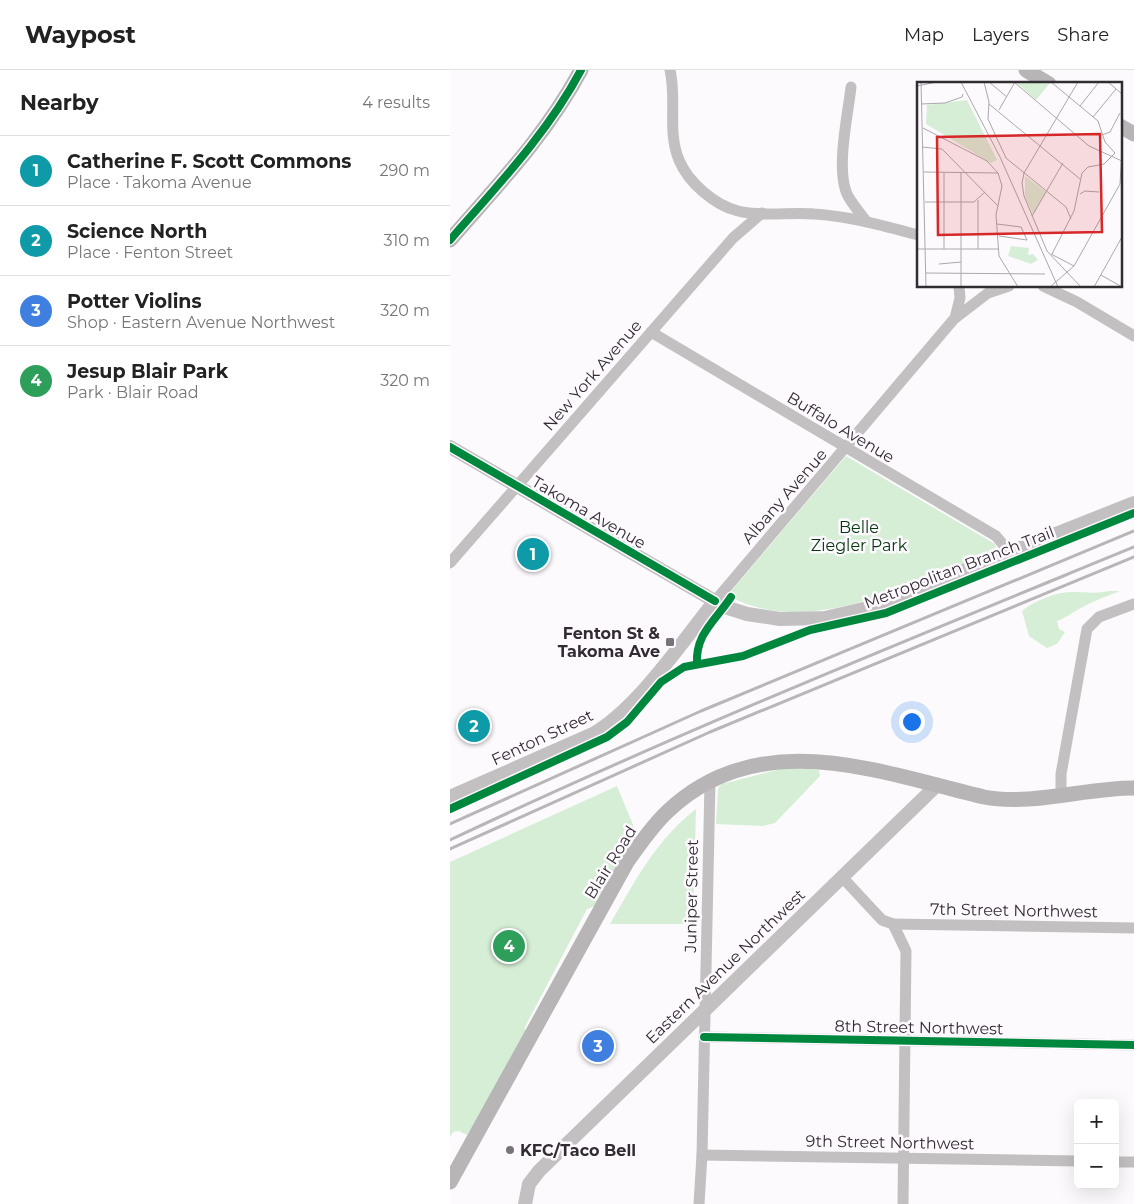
<!DOCTYPE html>
<meta charset="utf-8">
<style>
body{margin:0;font-family:Montserrat,sans-serif;background:#f6f6f6;color:#222}
.controls{position:absolute;right:15px;bottom:15px;display:grid;overflow:hidden;border-radius:8px;box-shadow:0 5px 20px #0002}
.controls button{width:45px;height:45px;display:grid;place-items:center;padding:0;border:0;border-bottom:1px solid #e0e0e0;background:#fff;color:#222;font:25px sans-serif}
.you{position:absolute;left:461px;top:651px;width:18px;height:18px;margin:-12px;border:4px solid #fff;border-radius:50%;background:#1a73e8;box-shadow:0 0 0 8px #1a73e833}
.badge{display:grid;place-items:center;width:32px;height:32px;border-radius:50%;background:#0f766e;color:#fff;font-size:16px;font-weight:700}
.pin{position:absolute;translate:-50% -50%;border:2px solid #fff;box-shadow:0 1px 5px #0006}
.list{margin:0;padding:0;list-style:none}
h2{display:flex;justify-content:space-between;align-items:center;height:65px;margin:0;padding:0 20px;font-size:21px}
h2 small{font-size:16px;font-weight:400;color:#767676}
.list li{display:grid;grid-template-columns:32px 1fr auto;gap:15px;align-items:center;box-sizing:border-box;height:70px;padding:0 20px;border-top:1px solid #e0e0e0}
.list b{display:block;font-size:19px;white-space:nowrap}
.list p{margin:0;font-size:16px;white-space:nowrap;color:#767676}
.list em{font-size:16px;font-style:normal;color:#767676}
.map{position:relative;flex:none;width:684px;height:1134px;overflow:hidden}
header{display:flex;align-items:center;gap:30px;box-sizing:border-box;height:70px;padding:0 25px;background:#fff;border-bottom:1px solid #e0e0e0}
header strong{font-size:24px}
nav{display:flex;gap:28px;margin-inline-start:auto;font-size:18px}
main{display:flex}
aside{flex:1;background:#fff}
.map>svg:first-child{display:block}
.green{fill:#d6eed6}
.lines{fill:none;stroke-linecap:round;stroke-linejoin:round}
.minor{stroke:#c3c0c1;stroke-width:11}
.tertiary{stroke:#c3c0c1;stroke-width:14}
.secondary{stroke:#b8b5b6;stroke-width:15}
.rail{stroke:#b8b6b7;stroke-width:3}
.cycleway-casing{stroke:#fdf9fe;stroke-width:11}
.cycleway{stroke:#00873e;stroke-width:8}
.poi-dot{fill:#777579;stroke:#fdf9fe;stroke-width:2}
.labels{text-anchor:middle;stroke-width:5;stroke-linejoin:round;paint-order:stroke}
.street-label{font-size:16px;fill:#302d32;stroke:#fdf9fe}
.park-label{font-size:16px;fill:#05380d;stroke:#fdf9fe}
.poi-label{font-size:16px;font-weight:bold;fill:#302d32;stroke:#fdf9fe;text-anchor:end}
.inset-road{fill:none;stroke:#aaa8ac;stroke-width:1}
.view{fill:#d62828;fill-opacity:0.15;stroke:#d62828;stroke-width:2.5}
.inset-edge{fill:none;stroke:#302d32;stroke-width:2.5}
</style>
<header>
<strong>Waypost</strong>
<nav><a>Map</a><a>Layers</a><a>Share</a></nav>
</header>
<main>
<aside>
<h2>Nearby<small>4 results</small></h2>
<ul class="list">
<li><span class="badge" style="background:#0f9aa8">1</span><div><b>Catherine F. Scott Commons</b><p>Place · Takoma Avenue</p></div><em>290 m</em></li>
<li><span class="badge" style="background:#0f9aa8">2</span><div><b>Science North</b><p>Place · Fenton Street</p></div><em>310 m</em></li>
<li><span class="badge" style="background:#3f7fe0">3</span><div><b>Potter Violins</b><p>Shop · Eastern Avenue Northwest</p></div><em>320 m</em></li>
<li><span class="badge" style="background:#2e9e5b">4</span><div><b>Jesup Blair Park</b><p>Park · Blair Road</p></div><em>320 m</em></li>
</ul>
</aside>
<div class="map">
<svg width="684" height="1134" viewBox="0 0 684 1134">
<rect width="100%" height="100%" fill="#fcfafd"/>
<g class="green">
<path d="M396 386 545 474 546 479C469 510 362 570 281 527L282 520Z"/>
<path d="M659 521H670C657 526 644 531 631 538 623 542 616 548 607 551L609 559 615 562 607 574 597 578 579 566 572 541C581 533 600 525 611 523 627 520 643 525 659 521Z"/>
<path d="M338 697 369 700 370 706 325 753 313 756 266 754 268 718 272 714Z"/>
<path d="M167 716 186 762 145 836 137 839 75 957V963L23 1056 17 1065 9 1061 3 1062 0 1067V792Z"/>
<path d="M246 739 243 854H160C185 811 206 770 246 739Z"/>
</g>
<g class="lines">
<g class="minor">
<path d="M220 0C227 29 217 62 229 90 238 112 264 135 288 141 312 147 339 142 364 144 399 146 434 156 468 165"/>
<path d="M401 17C398 45 385 101 398 126 403 135 410 143 416 151"/>
<path d="M593 216 627 232 684 266"/>
<path d="M505 248 510 228 509 216"/>
<path d="M201 262 546 466 561 484"/>
<path d="M0 493 283 168 312 143"/>
<path d="M265 531 504 249 538 223 559 216"/>
<path d="M611 724V704L637 559 649 547 684 534"/>
<path d="M392 807 432 850 443 854 456 881 453 1134"/>
<path d="M443 854 684 858"/>
<path d="M254 967 684 975"/>
<path d="M252 1085 628 1091"/>
<path d="M665 1092H684"/>
<path d="M249 1134 252 1085 260 712"/>
</g>
<g class="tertiary">
<path d="M0 377 275 537 297 544 330 549 375 548 422 537 684 433"/>
<path d="M0 727 143 664C188 638 231 573 265 531"/>
<path d="M75 1134 79 1114 89 1101 486 716"/>
</g>
<g class="secondary">
<path d="M576 0 599 14"/>
<path d="M670 56 684 64"/>
<path d="M0 170C47 116 97 64 131 0"/>
<path d="M0 1112 177 792C190 774 202 756 217 742 309 654 429 702 534 727 581 736 635 718 684 718"/>
</g>
<g class="rail">
<path d="M0 754 251 641 684 461"/>
<path d="M0 770C224 664 455 571 684 477"/>
<path d="M0 779 260 662 684 487"/>
</g>
<g class="cycleway-casing">
<g id="cycleway">
<path d="M0 170C47 116 97 64 131 0"/>
<path d="M0 377 265 531"/>
<path d="M247 594C245 564 266 550 281 527"/>
<path d="M0 739 157 667 177 652 211 612 234 597 293 586 360 560 436 543 684 443"/>
<path d="M254 967 684 975"/>
</g>
</g>
<use href="#cycleway" class="cycleway"/>
</g>
<g class="poi-dot">
<rect x="215" y="567" width="10" height="10" rx="2.5"/>
<circle cx="60" cy="1080" r="5"/>
</g>
<g class="labels">
<g class="street-label">
<text transform="translate(142 305) rotate(-49)" y="6">New York Avenue</text>
<text transform="translate(391 357) rotate(31)" y="6">Buffalo Avenue</text>
<text transform="translate(334 426) rotate(-49)" y="6">Albany Avenue</text>
<text transform="translate(139 442) rotate(30)" y="6">Takoma Avenue</text>
<text transform="translate(509 497) rotate(-21)" y="6">Metropolitan Branch Trail</text>
<text transform="translate(92 667) rotate(-25)" y="6">Fenton Street</text>
<text transform="translate(160 792) rotate(-58)" y="6">Blair Road</text>
<text transform="translate(241 826) rotate(-89)" y="6">Juniper Street</text>
<text transform="translate(564 840) rotate(1)" y="6">7th Street Northwest</text>
<text transform="translate(275 896) rotate(-44)" y="6">Eastern Avenue Northwest</text>
<text transform="translate(469 957) rotate(1)" y="6">8th Street Northwest</text>
<text transform="translate(440 1072) rotate(1)" y="6">9th Street Northwest</text>
</g>
<g class="park-label">
<text x="409" y="463">Belle<tspan x="409" dy="18">Ziegler Park</tspan></text>
</g>
<g class="poi-label">
<text x="210" y="569">Fenton St &amp;<tspan x="210" dy="18">Takoma Ave</tspan></text>
<text x="70" y="1086" text-anchor="start">KFC/Taco Bell</text>
</g>
</g>
<g transform="translate(467 12)">
<rect width="205" height="205" fill="#fcfafd"/>
<path d="M99 0 133 1 119 18ZM50 18 80 78 74 81 9 42 10 23ZM108 94 129 110 116 132 108 115ZM94 164 112 166 111 173 116 172 121 178 114 182 91 174Z" fill="#d6eed6"/>
<path class="inset-road" d="M4 0 9 205M44 0 83 75 141 205M67 0 72 20 71 37 89 76 149 125 154 137M72 0 90 15M97 0 172 64 205 79M134 0 181 39 188 60 198 71 187 82 171 85 165 91 157 129 135 172M161 0 107 91 105 101 107 114 130 169 164 205M191 0 205 12M0 4 20 0M4 22 28 21 45 15 46 12M72 22 163 97M163 24 182 0M82 28 98 0M176 35 199 7M6 46 70 79 81 91 85 104 79 133 82 174 101 205M185 53 193 50 203 31M5 65 25 67 81 124M7 90 81 91M27 91V167M163 112 168 109 182 110M61 118V167M8 120H57L68 110M115 134 146 81M80 142 104 145 110 158 82 154M0 167H82M134 172 157 184M22 182 44 180M9 191 128 192M184 193 205 205M44 205V91M133 205 157 184 203 102 205 68M177 205 205 155"/>
<path class="view" d="M183 52 185 150 21 153 20 55Z"/>
<rect width="205" height="205" class="inset-edge"/>
</g>
</svg>
<div class="controls">
<button>+</button>
<button>−</button>
</div>
<div class="you"></div>
<div class="pin badge" style="left:83px;top:484px;background:#0f9aa8">1</div>
<div class="pin badge" style="left:24px;top:656px;background:#0f9aa8">2</div>
<div class="pin badge" style="left:148px;top:976px;background:#3f7fe0">3</div>
<div class="pin badge" style="left:59px;top:876px;background:#2e9e5b">4</div>
</div>
</main>
